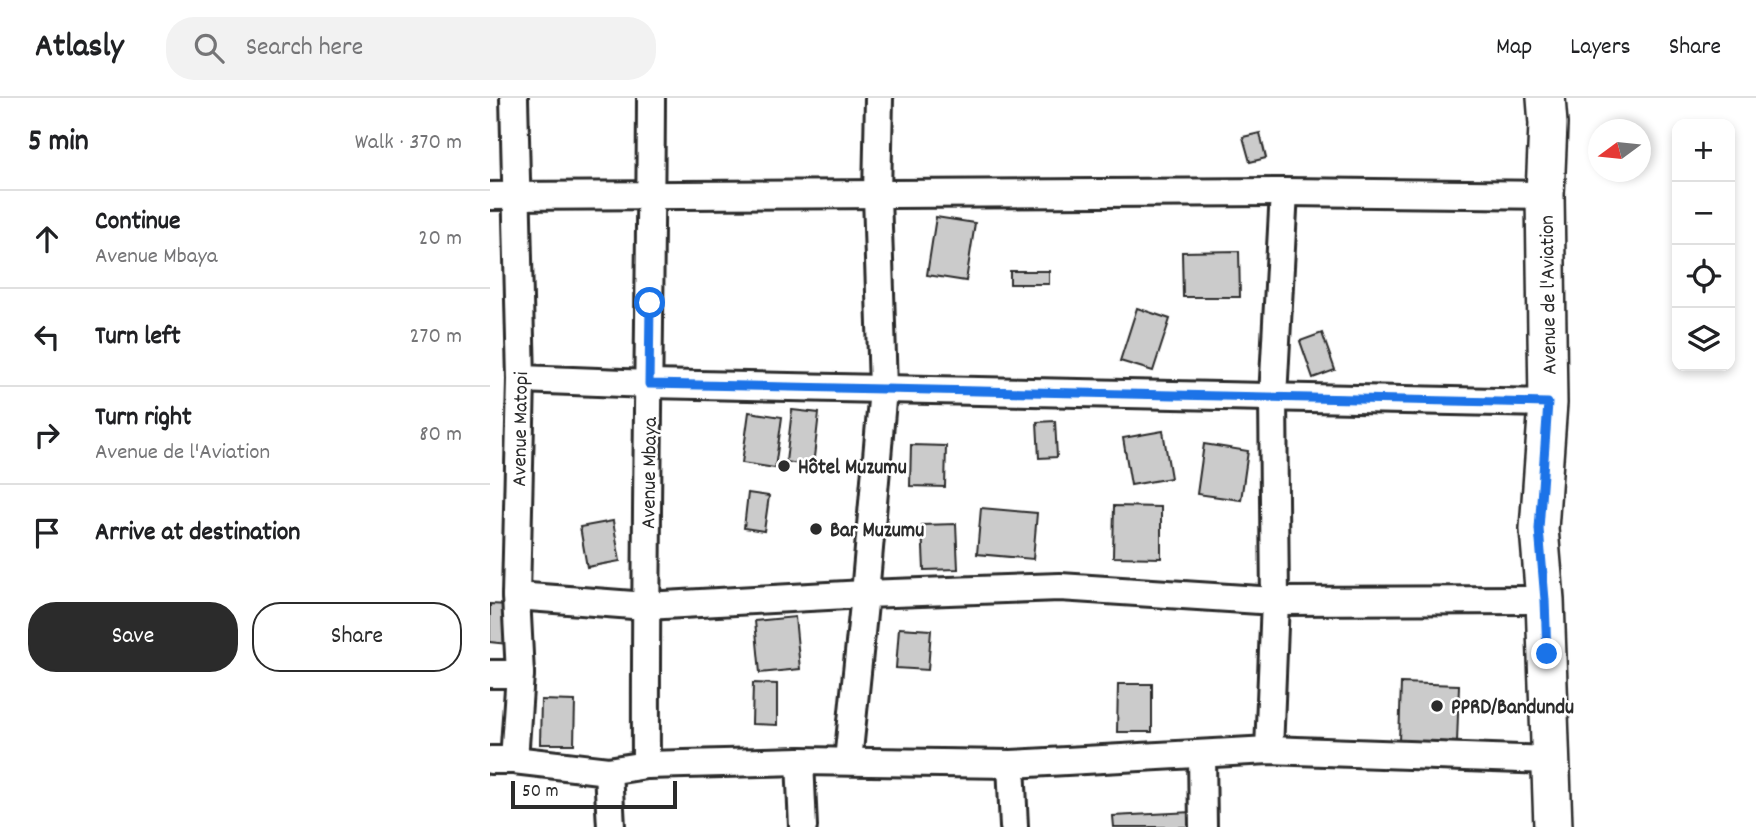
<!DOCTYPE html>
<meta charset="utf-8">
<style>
body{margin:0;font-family:Dekko,sans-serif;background:#f2f2f2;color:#202124}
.controls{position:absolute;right:21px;top:21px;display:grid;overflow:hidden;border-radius:14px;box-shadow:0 4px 10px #0003}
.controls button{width:63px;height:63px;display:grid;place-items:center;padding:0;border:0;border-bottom:2px solid #e0e0e0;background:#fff;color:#202124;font:35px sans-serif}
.compass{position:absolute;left:1098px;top:21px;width:63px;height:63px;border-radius:50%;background:#fff;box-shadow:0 4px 10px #0003;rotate:255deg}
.scale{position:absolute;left:21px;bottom:18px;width:166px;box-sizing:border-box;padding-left:7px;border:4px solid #2b2b2b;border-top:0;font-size:19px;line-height:24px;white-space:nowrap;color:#2b2b2b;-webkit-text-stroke:5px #fff;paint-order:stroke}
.stop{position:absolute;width:21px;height:21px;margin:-16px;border:5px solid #1a73e8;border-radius:50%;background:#fff}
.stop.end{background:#1a73e8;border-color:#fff;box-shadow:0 2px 7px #0008}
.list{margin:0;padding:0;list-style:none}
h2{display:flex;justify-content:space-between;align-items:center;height:91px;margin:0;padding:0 28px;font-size:30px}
h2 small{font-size:23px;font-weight:400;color:#757577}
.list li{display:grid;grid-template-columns:46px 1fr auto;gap:21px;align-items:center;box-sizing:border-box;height:98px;padding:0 28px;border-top:2px solid #e0e0e0}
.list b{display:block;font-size:26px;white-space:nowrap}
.list p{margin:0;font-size:23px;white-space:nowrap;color:#757577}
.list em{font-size:23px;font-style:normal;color:#757577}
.actions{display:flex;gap:14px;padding:21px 28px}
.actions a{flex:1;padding:16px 0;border:2px solid #2b2b2b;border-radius:28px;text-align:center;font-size:24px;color:#2b2b2b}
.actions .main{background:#2b2b2b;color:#fff}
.icon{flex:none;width:38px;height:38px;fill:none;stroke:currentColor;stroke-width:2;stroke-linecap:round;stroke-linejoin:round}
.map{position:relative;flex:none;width:1266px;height:729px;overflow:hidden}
header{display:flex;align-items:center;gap:42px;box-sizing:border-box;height:98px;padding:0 35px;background:#fff;border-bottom:2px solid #e0e0e0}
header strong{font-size:33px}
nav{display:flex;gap:38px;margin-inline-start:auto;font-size:24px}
.search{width:490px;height:63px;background:#f2f2f2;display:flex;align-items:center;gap:18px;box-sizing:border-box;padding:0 24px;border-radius:28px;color:#757577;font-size:26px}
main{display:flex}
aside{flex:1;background:#fff}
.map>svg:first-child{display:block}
.building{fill:#cbcbcb;stroke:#2b2b2b;stroke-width:2}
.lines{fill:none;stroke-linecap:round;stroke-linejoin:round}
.street-casing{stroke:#2b2b2b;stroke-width:32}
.secondary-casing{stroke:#2b2b2b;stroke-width:42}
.street{stroke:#fff;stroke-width:26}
.secondary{stroke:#fff;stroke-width:37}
.route{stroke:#1a73e8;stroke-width:9}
.poi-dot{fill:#2b2b2b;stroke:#fff;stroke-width:2.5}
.labels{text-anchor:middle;stroke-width:5;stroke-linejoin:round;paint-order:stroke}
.street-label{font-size:21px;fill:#2b2b2b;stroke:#fff}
.poi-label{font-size:21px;font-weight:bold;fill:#2b2b2b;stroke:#fff;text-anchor:start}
</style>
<header>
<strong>Atlasly</strong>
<div class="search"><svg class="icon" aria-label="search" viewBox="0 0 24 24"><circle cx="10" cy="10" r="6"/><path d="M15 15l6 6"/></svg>Search here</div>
<nav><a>Map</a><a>Layers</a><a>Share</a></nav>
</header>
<main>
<aside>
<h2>5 min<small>Walk · 370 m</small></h2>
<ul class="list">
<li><svg class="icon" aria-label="ahead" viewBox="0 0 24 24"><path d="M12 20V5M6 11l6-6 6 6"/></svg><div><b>Continue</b><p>Avenue Mbaya</p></div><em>20 m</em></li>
<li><svg class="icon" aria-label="left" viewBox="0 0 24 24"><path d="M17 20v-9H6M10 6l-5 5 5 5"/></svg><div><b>Turn left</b></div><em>270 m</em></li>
<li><svg class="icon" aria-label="right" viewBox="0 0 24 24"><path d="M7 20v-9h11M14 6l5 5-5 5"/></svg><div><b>Turn right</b><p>Avenue de l'Aviation</p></div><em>80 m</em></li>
<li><svg class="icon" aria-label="arrive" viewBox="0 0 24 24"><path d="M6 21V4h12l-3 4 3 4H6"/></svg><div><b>Arrive at destination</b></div></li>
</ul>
<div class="actions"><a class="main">Save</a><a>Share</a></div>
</aside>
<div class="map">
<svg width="1266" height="729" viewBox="0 0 1266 729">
<rect width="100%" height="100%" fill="#fff"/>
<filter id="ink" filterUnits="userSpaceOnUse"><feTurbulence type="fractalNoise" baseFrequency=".0143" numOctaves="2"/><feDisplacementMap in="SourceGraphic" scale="14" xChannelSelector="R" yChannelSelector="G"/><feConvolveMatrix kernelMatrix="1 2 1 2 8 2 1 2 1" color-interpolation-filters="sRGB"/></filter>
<g filter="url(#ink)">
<g class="building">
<path d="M770 35 776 60 760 64 753 39Z"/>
<path d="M446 119 485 125 476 183 437 177Z"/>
<path d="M749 153 750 199H693L692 154Z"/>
<rect x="520" y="173" width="39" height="13"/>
<path d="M647 210 680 221 663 273 630 263Z"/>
<path d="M832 235 845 272 823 280 810 243Z"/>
<path d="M302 312 329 315 323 368 296 364Z"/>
<path d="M259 314 292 319 285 370 252 365Z"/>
<path d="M565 323 567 359 549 360 547 324Z"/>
<path d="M673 333 681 380 641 387 633 340Z"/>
<path d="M714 346 758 353 751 402 707 396Z"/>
<path d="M421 347 456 348 455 389 420 388Z"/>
<path d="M258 395 279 398 274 433 254 430Z"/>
<path d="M624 408 671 409V460L623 459Z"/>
<path d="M491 410 547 415 543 461 487 456Z"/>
<path d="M123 423 130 463 97 469 90 429Z"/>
<path d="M466 426 468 471 434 472 432 427Z"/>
<path d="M0 506 19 507 17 546 0 544Z"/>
<path d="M305 519 310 571 270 575 265 523Z"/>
<path d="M409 530 441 532 438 572 406 570Z"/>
<path d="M263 585 287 586V627L262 626Z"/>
<path d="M911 585 969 587 967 645 909 643Z"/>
<path d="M628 586H662V634H627Z"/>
<path d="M51 602 85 603 84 646H50Z"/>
<path d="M702 714 703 729H624L623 718Z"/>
</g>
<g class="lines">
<g class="street-casing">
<g id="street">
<path d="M24 0 31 281 26 498 30 576 24 662"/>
<path d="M0 98 794 94 1055 97"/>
<path d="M31 281 159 286 1058 305"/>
<path d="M26 498 156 508 375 496 570 489 785 503 1055 502"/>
<path d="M0 576H30"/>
<path d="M779 652 785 503 783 299 794 94"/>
<path d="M712 656 713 729"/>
<path d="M0 662H24L118 673 156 667 310 663 521 666 779 652 1061 662"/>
<path d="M310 663 313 729"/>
<path d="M358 663 375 496 393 291 387 97 389 0"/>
<path d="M521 666 524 729"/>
<path d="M156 667C155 445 160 222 161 0"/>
<path d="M118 673 121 729"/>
</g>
</g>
<g class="secondary-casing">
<path id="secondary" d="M1056 0 1058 26 1055 97 1058 305 1049 431 1055 502 1063 729"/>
</g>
<use href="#street" class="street"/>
<use href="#secondary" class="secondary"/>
</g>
</g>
<g class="lines" filter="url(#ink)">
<path class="route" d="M160 205 159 286 1058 305 1049 431 1055 502 1057 556"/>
</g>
<g class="poi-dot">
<circle cx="294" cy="368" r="7"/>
<circle cx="326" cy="431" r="7"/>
<circle cx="947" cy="608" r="7"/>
</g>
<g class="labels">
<g class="street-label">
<text transform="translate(1057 197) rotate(-91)" y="7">Avenue de l'Aviation</text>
<text transform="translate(29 331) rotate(-89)" y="7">Avenue Matopi</text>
<text transform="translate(158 375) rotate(-89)" y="7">Avenue Mbaya</text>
</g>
<g class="poi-label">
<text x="308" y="375">Hôtel Muzumu</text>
<text x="340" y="438">Bar Muzumu</text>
<text x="961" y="615">PPRD/Bandundu</text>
</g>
</g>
</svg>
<div class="controls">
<button>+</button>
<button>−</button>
<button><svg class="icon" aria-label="locate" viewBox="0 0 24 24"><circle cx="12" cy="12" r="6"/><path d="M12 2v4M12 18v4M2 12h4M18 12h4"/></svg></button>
<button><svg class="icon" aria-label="layers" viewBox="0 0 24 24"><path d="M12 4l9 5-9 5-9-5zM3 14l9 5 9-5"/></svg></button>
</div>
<svg class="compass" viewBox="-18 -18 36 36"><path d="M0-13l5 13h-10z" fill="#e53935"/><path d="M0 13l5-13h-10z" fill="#757577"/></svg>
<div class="scale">50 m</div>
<div class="stop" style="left:160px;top:205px"></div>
<div class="stop end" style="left:1057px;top:556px"></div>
</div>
</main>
